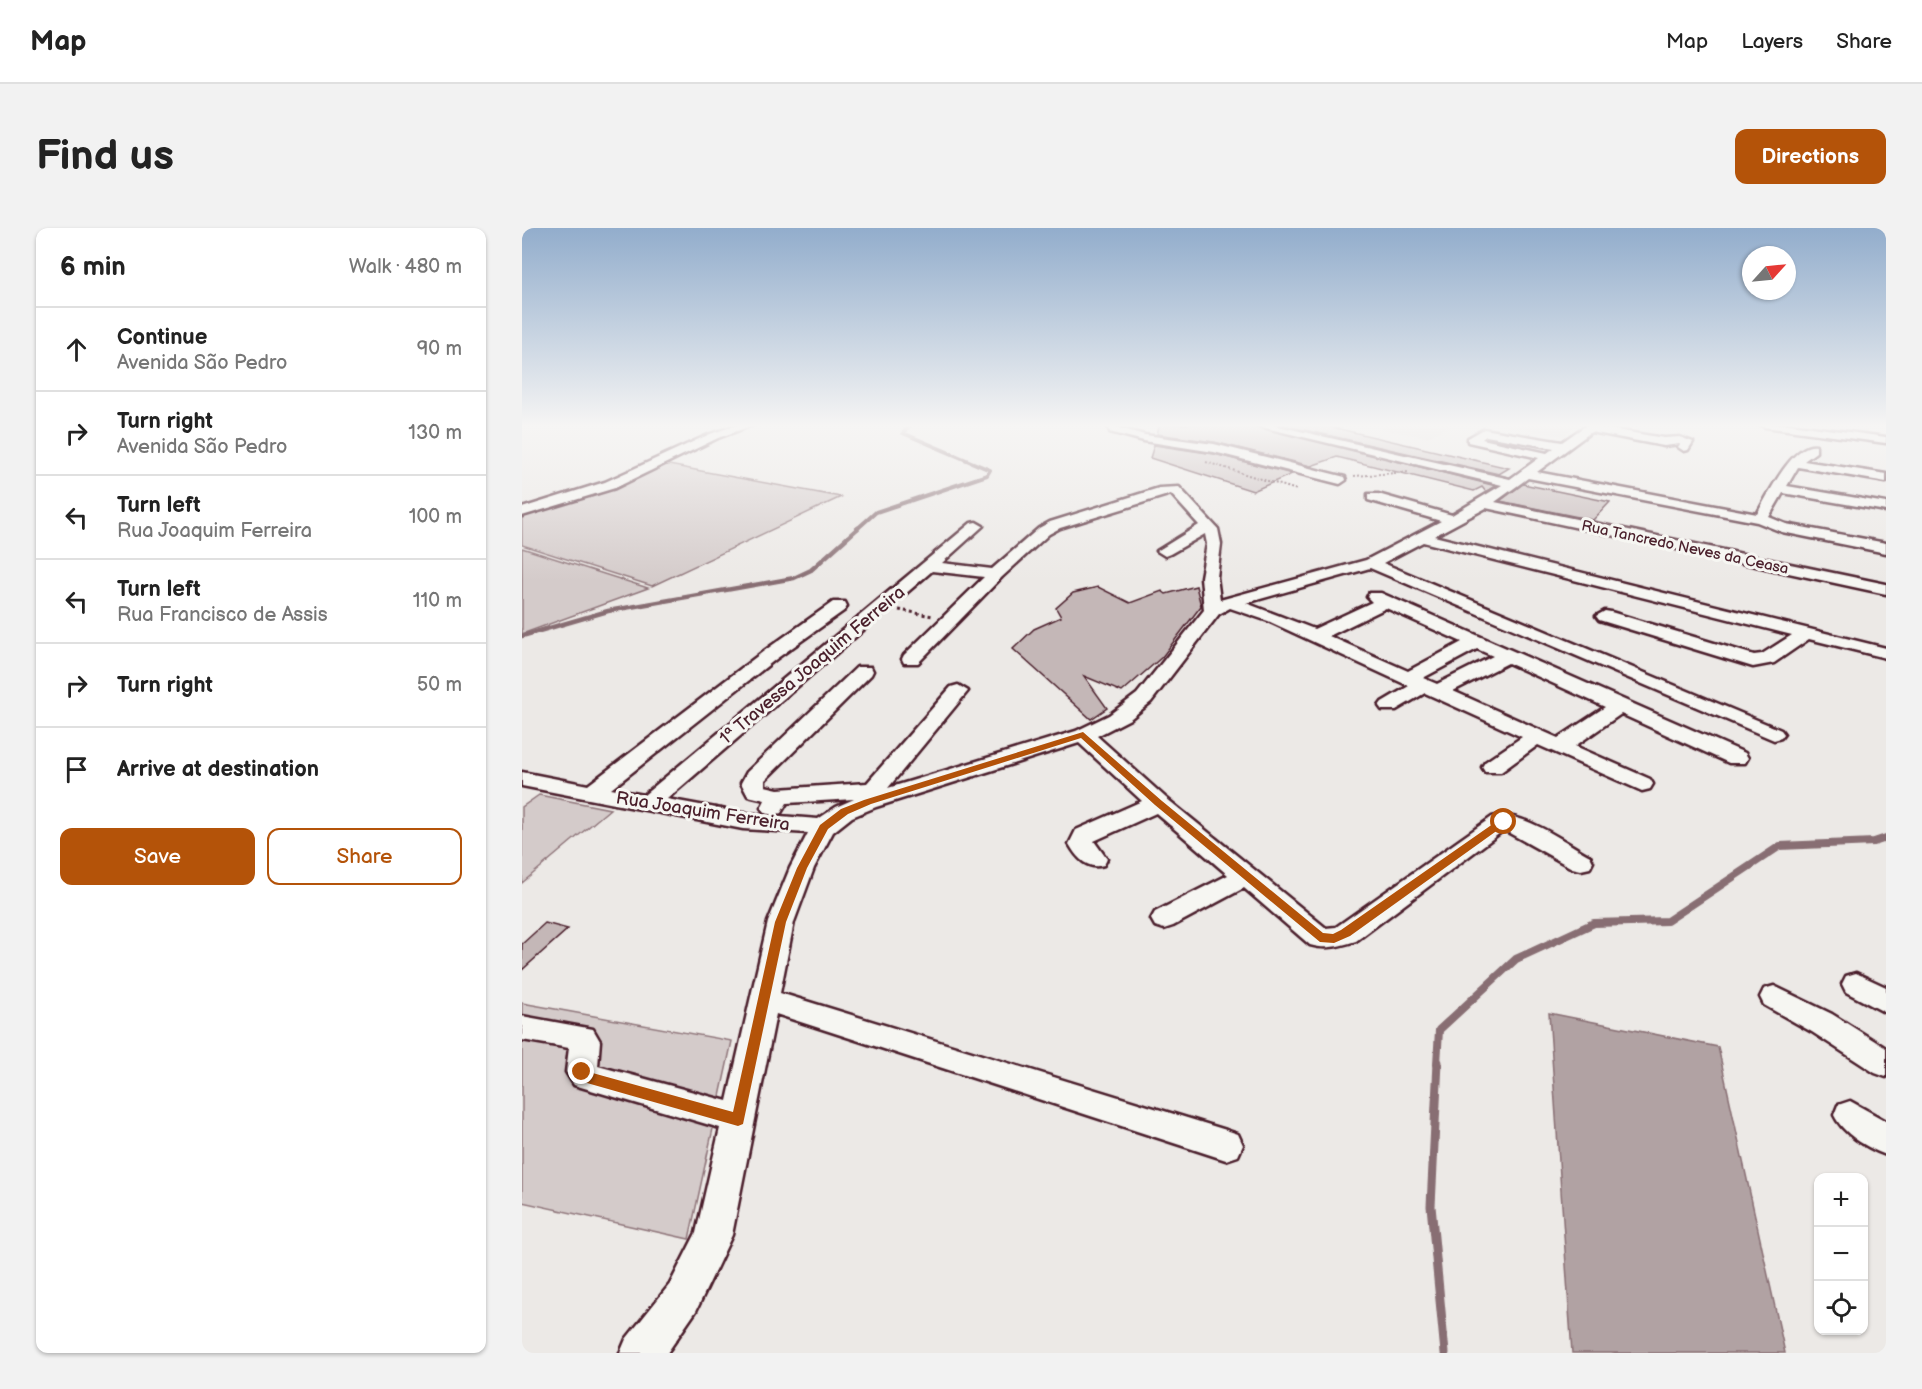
<!DOCTYPE html>
<meta charset="utf-8">
<style>
body{margin:0;font-family:"Balsamiq Sans",sans-serif;background:#f2f2f2;color:#222}
.controls{position:absolute;right:18px;bottom:18px;display:grid;overflow:hidden;border-radius:12px;box-shadow:0 2px 4px #0004}
.controls button{width:54px;height:54px;display:grid;place-items:center;padding:0;border:0;border-bottom:2px solid #e0e0e0;background:#fff;color:#222;font:30px sans-serif}
.compass{position:absolute;left:1220px;top:18px;width:54px;height:54px;border-radius:50%;background:#fff;box-shadow:0 2px 4px #0004;rotate:63deg}
.stop{position:absolute;width:18px;height:18px;margin:-14px;border:4px solid #b45309;border-radius:50%;background:#fff}
.stop.end{background:#b45309;border-color:#fff;box-shadow:0 2px 6px #0008}
.list{margin:0;padding:0;list-style:none}
h2{display:flex;justify-content:space-between;align-items:center;height:78px;margin:0;padding:0 24px;font-size:26px}
h2 small{font-size:20px;font-weight:400;color:#767676}
.list li{display:grid;grid-template-columns:39px 1fr auto;gap:18px;align-items:center;box-sizing:border-box;height:84px;padding:0 24px;border-top:2px solid #e0e0e0}
.list b{display:block;font-size:22px;white-space:nowrap}
.list p{margin:0;font-size:20px;white-space:nowrap;color:#767676}
.list em{font-size:20px;font-style:normal;color:#767676}
.actions{display:flex;gap:12px;padding:18px 24px}
.actions a{flex:1;padding:14px 0;border:2px solid #b45309;border-radius:12px;text-align:center;font-size:21px;color:#b45309}
.actions .main{background:#b45309;color:#fff}
.icon{flex:none;width:33px;height:33px;fill:none;stroke:currentColor;stroke-width:2;stroke-linecap:round;stroke-linejoin:round}
.map{position:relative;flex:none;width:1364px;height:1125px;overflow:hidden;border-radius:12px}
header{display:flex;align-items:center;gap:36px;box-sizing:border-box;height:84px;padding:0 30px;background:#fff;border-bottom:2px solid #e0e0e0}
header strong{font-size:28px}
nav{display:flex;gap:33px;margin-inline-start:auto;font-size:21px}
.intro{display:flex;align-items:center;justify-content:space-between;box-sizing:border-box;height:144px;padding:0 36px}
h1{margin:0;font-size:42px}
.button{padding:15px 27px;border-radius:12px;background:#b45309;color:#fff;font-size:21px;font-weight:700}
main{display:flex;gap:36px;padding:0 36px}
aside{flex:1;background:#fff;border-radius:12px;box-shadow:0 2px 4px #0004}
.map>svg:first-child{display:block}
.built{fill:#e0dad8}
.green{fill:#d4cbca;stroke:#8f757a;stroke-width:1.5}
.water{fill:#b1a2a3;stroke:#886e73;stroke-width:1.5}
.lines{fill:none;stroke-linecap:round;stroke-linejoin:round}
.stream-far4{stroke:#886e73;stroke-width:4}
.stream-far3{stroke:#886e73;stroke-width:4.5}
.stream-far2{stroke:#886e73;stroke-width:6}
.stream-far1{stroke:#886e73;stroke-width:8}
.stream{stroke:#886e73;stroke-width:9}
.building{fill:#c4b7b7;stroke:#4a1f2b;stroke-width:1.5}
.minor-casing{stroke:#4a1f2b;stroke-width:5}
.path-far1{stroke:#4a1f2b;stroke-width:2;stroke-dasharray:2 2;stroke-linecap:butt}
.path{stroke:#4a1f2b;stroke-width:3;stroke-dasharray:3 3;stroke-linecap:butt}
.minor{fill:#f6f6f2;fill-rule:evenodd}
.route{fill:#b45309}
.labels{text-anchor:middle;stroke-width:6;stroke-linejoin:round;paint-order:stroke}
.far-street-label{font-size:15px;fill:#4a1f2b;stroke:#f6f6f2}
.street-label{font-size:18px;fill:#4a1f2b;stroke:#f6f6f2}
</style>
<header>
<strong>Map</strong>
<nav><a>Map</a><a>Layers</a><a>Share</a></nav>
</header>
<div class="intro"><h1>Find us</h1><a class="button">Directions</a></div>
<main>
<aside>
<h2>6 min<small>Walk · 480 m</small></h2>
<ul class="list">
<li><svg class="icon" aria-label="ahead" viewBox="0 0 24 24"><path d="M12 20V5M6 11l6-6 6 6"/></svg><div><b>Continue</b><p>Avenida São Pedro</p></div><em>90 m</em></li>
<li><svg class="icon" aria-label="right" viewBox="0 0 24 24"><path d="M7 20v-9h11M14 6l5 5-5 5"/></svg><div><b>Turn right</b><p>Avenida São Pedro</p></div><em>130 m</em></li>
<li><svg class="icon" aria-label="left" viewBox="0 0 24 24"><path d="M17 20v-9H6M10 6l-5 5 5 5"/></svg><div><b>Turn left</b><p>Rua Joaquim Ferreira</p></div><em>100 m</em></li>
<li><svg class="icon" aria-label="left" viewBox="0 0 24 24"><path d="M17 20v-9H6M10 6l-5 5 5 5"/></svg><div><b>Turn left</b><p>Rua Francisco de Assis</p></div><em>110 m</em></li>
<li><svg class="icon" aria-label="right" viewBox="0 0 24 24"><path d="M7 20v-9h11M14 6l5 5-5 5"/></svg><div><b>Turn right</b></div><em>50 m</em></li>
<li><svg class="icon" aria-label="arrive" viewBox="0 0 24 24"><path d="M6 21V4h12l-3 4 3 4H6"/></svg><div><b>Arrive at destination</b></div></li>
</ul>
<div class="actions"><a class="main">Save</a><a>Share</a></div>
</aside>
<div class="map">
<svg width="1364" height="1125" viewBox="0 0 1364 1125">
<rect width="100%" height="100%" fill="#ece9e6"/>
<filter id="ink" filterUnits="userSpaceOnUse"><feTurbulence type="fractalNoise" baseFrequency=".0167" numOctaves="2"/><feDisplacementMap in="SourceGraphic" scale="12" xChannelSelector="R" yChannelSelector="G"/><feConvolveMatrix kernelMatrix="1 2 1 2 8 2 1 2 1" color-interpolation-filters="sRGB"/></filter>
<g filter="url(#ink)">
<g class="built">
<path d="M866 196H933L905 209 858 201Z"/>
<path d="M974 196H1054L1042 208Z"/>
</g>
<g class="green">
<path d="M136 235 319 269 130 358 0 317V286Z"/>
<path d="M0 320 126 360 0 406Z"/>
<path d="M17 567 88 581 0 655V579Z"/>
<path d="M0 775 210 813 167 1011 0 974Z"/>
</g>
<path class="water" d="M1027 785 1196 819 1263 1125H1050Z"/>
<g class="lines">
<path class="stream-far4" d="M335 301 354 284 465 247 468 242 381 205 389 196"/>
<path class="stream-far3" d="M0 408 86 383 272 350 289 342 336 300"/>
<path class="stream-far2" d="M1362 611 1364 610"/>
<path class="stream-far1" d="M915 836 917 802 994 731 1072 695 1145 693 1258 618 1352 614 1364 610"/>
<path class="stream" d="M916 834 909 978 923 1125"/>
</g>
<g class="building">
<path d="M638 196H726L974 258 964 264 960 259 952 263 815 229 789 238 692 214 635 206Z"/>
<path d="M756 196H796L987 240 977 246Z"/>
<path d="M632 217 692 226 770 246 731 263 628 230Z"/>
<path d="M1001 256 1088 274 1071 292 978 273Z"/>
<path d="M674 358 679 378 640 429 600 464 562 448 585 480 569 491 491 421 512 401 539 389 534 380 551 365 576 359 608 375 640 363 644 366Z"/>
<path d="M23 695 46 701 0 742V716Z"/>
</g>
<g class="lines">
<g class="minor-casing">
<g id="minor">
<path d="M218 196H234L196 210 93 260 0 288V280L83 254 188 206Z"/>
<path d="M585 196H596L597 200 623 207 692 216 823 249 824 252 818 256 692 224 622 213 588 204Z"/>
<path d="M728 196H747L988 251 1017 230 946 214V210L962 201 1040 214 1066 196H1078L1076 199 1142 210 1158 209 1171 214 1166 222 1162 223 1156 219 1158 216 1142 218 1069 204 1015 244 1235 286C1245 269 1271 214 1294 218V224L1282 233 1364 246V254L1276 239 1265 258 1364 275V283L1261 265 1247 289 1264 296 1364 315V325L1260 304 1235 294 1006 250 973 274 1364 356V366L964 280 912 308 1364 420V430L1287 411 1252 435 1231 439 1077 392 1074 388 1083 383 1089 384 1232 427 1240 426 1270 407 901 314 861 335 1259 502 1262 506 1259 510 1252 512 848 340 724 375 792 401 850 374 845 369 847 365H859L1223 525 1226 530 1223 535H1207L1099 486 1053 518 1128 551 1131 556 1128 561 1120 563 1016 517 979 544H963L960 539 963 534 1000 509 903 465 874 482H860L857 478 860 474 887 458 746 393 708 380 697 386 629 474 608 491 575 508 644 570 804 700 814 699 970 589C999 581 1042 614 1068 628L1071 634 1068 640 1059 642 1050 640 982 602 834 713C817 718 805 722 788 717L722 660 651 698 642 701 633 698 629 691 633 684 706 647 634 585 572 613 585 631 582 637C565 642 555 630 547 616L554 602 620 573 557 515 354 579 330 589 311 604 292 640 272 694 258 765 704 902 716 906 721 917 716 928 704 932 254 786 210 1007 174 1083 145 1125H98L104 1111 148 1056 174 1005 198 900 52 857 44 844 47 820 0 812V788L71 801 78 813 76 838 205 873 246 694 268 640 286 605 221 601 0 558V544L66 557 242 423 311 374H323L325 378 323 382 254 431 89 561 122 567 449 295 454 294 461 298 420 335 470 341 517 300 528 294 637 260 657 259 696 301 699 316 695 349 698 372 844 332 919 293 846 272V266H856L930 287 980 257ZM964 208 1032 220 1025 225 960 211ZM649 266 677 297 635 323 643 328 648 326 683 306 685 316 679 349 682 382 615 466 587 487 554 503 366 560 446 463 436 457 429 459 345 555 256 561 243 558V552L349 447 351 443 349 439H335L225 544 219 555 226 568 243 572 239 580 243 585 251 587 259 585 265 575 332 571 314 579 296 591 221 585 145 571 410 343 462 349 382 427 380 431 382 435H396L480 349 527 306 538 300ZM864 380 940 414 886 443 807 408ZM955 421 971 428 915 456 901 450ZM986 435 1083 479 1036 510 931 463Z"/>
<path d="M1237 196H1267L1364 209V215L1243 199Z"/>
<path d="M1334 745 1364 759V785L1324 764 1320 756 1324 748Z"/>
<path d="M1252 758 1310 786 1364 820V849L1353 845 1290 804 1242 777 1238 769 1242 761Z"/>
<path d="M1328 873 1364 893V927C1345 920 1320 905 1312 887L1316 877Z"/>
</g>
</g>
<g class="path-far1">
<path d="M684 234 775 262"/>
<path d="M832 248 887 244"/>
</g>
<path class="path" d="M377 382 411 388"/>
<use href="#minor" class="minor"/>
</g>
</g>
<linearGradient id="sky" x2="0" y2="1"><stop stop-color="#92adcc"/><stop offset="0.56" stop-color="#f6f5f4"/><stop offset="1" stop-color="#f6f5f4" stop-opacity="0"/></linearGradient>
<rect width="1364" height="353" fill="url(#sky)"/>
<path class="route" d="M561 504 640 573 801 705 811 706 819 702 978 591 987 594 828 708 812 715 798 714 633 577 559 510 349 576 326 586 306 601 285 640 264 694 221 896 216 898 58 853 54 844 60 838 67 844 211 884 253 694 275 640 298 597 319 581 342 572Z"/>
<g class="labels">
<g class="far-street-label">
<text transform="translate(1163 319) rotate(12)" y="5">Rua Tancredo Neves da Ceasa</text>
</g>
<g class="street-label">
<text transform="translate(290 437) rotate(-40)" y="6">1ª Travessa Joaquim Ferreira</text>
<text transform="translate(181 583) rotate(9)" y="6">Rua Joaquim Ferreira</text>
</g>
</g>
</svg>
<div class="controls">
<button>+</button>
<button>−</button>
<button><svg class="icon" aria-label="locate" viewBox="0 0 24 24"><circle cx="12" cy="12" r="6"/><path d="M12 2v4M12 18v4M2 12h4M18 12h4"/></svg></button>
</div>
<svg class="compass" viewBox="-18 -18 36 36"><path d="M0-13l5 13h-10z" fill="#e53935"/><path d="M0 13l5-13h-10z" fill="#767676"/></svg>
<div class="stop" style="left:982px;top:594px"></div>
<div class="stop end" style="left:60px;top:844px"></div>
</div>
</main>
